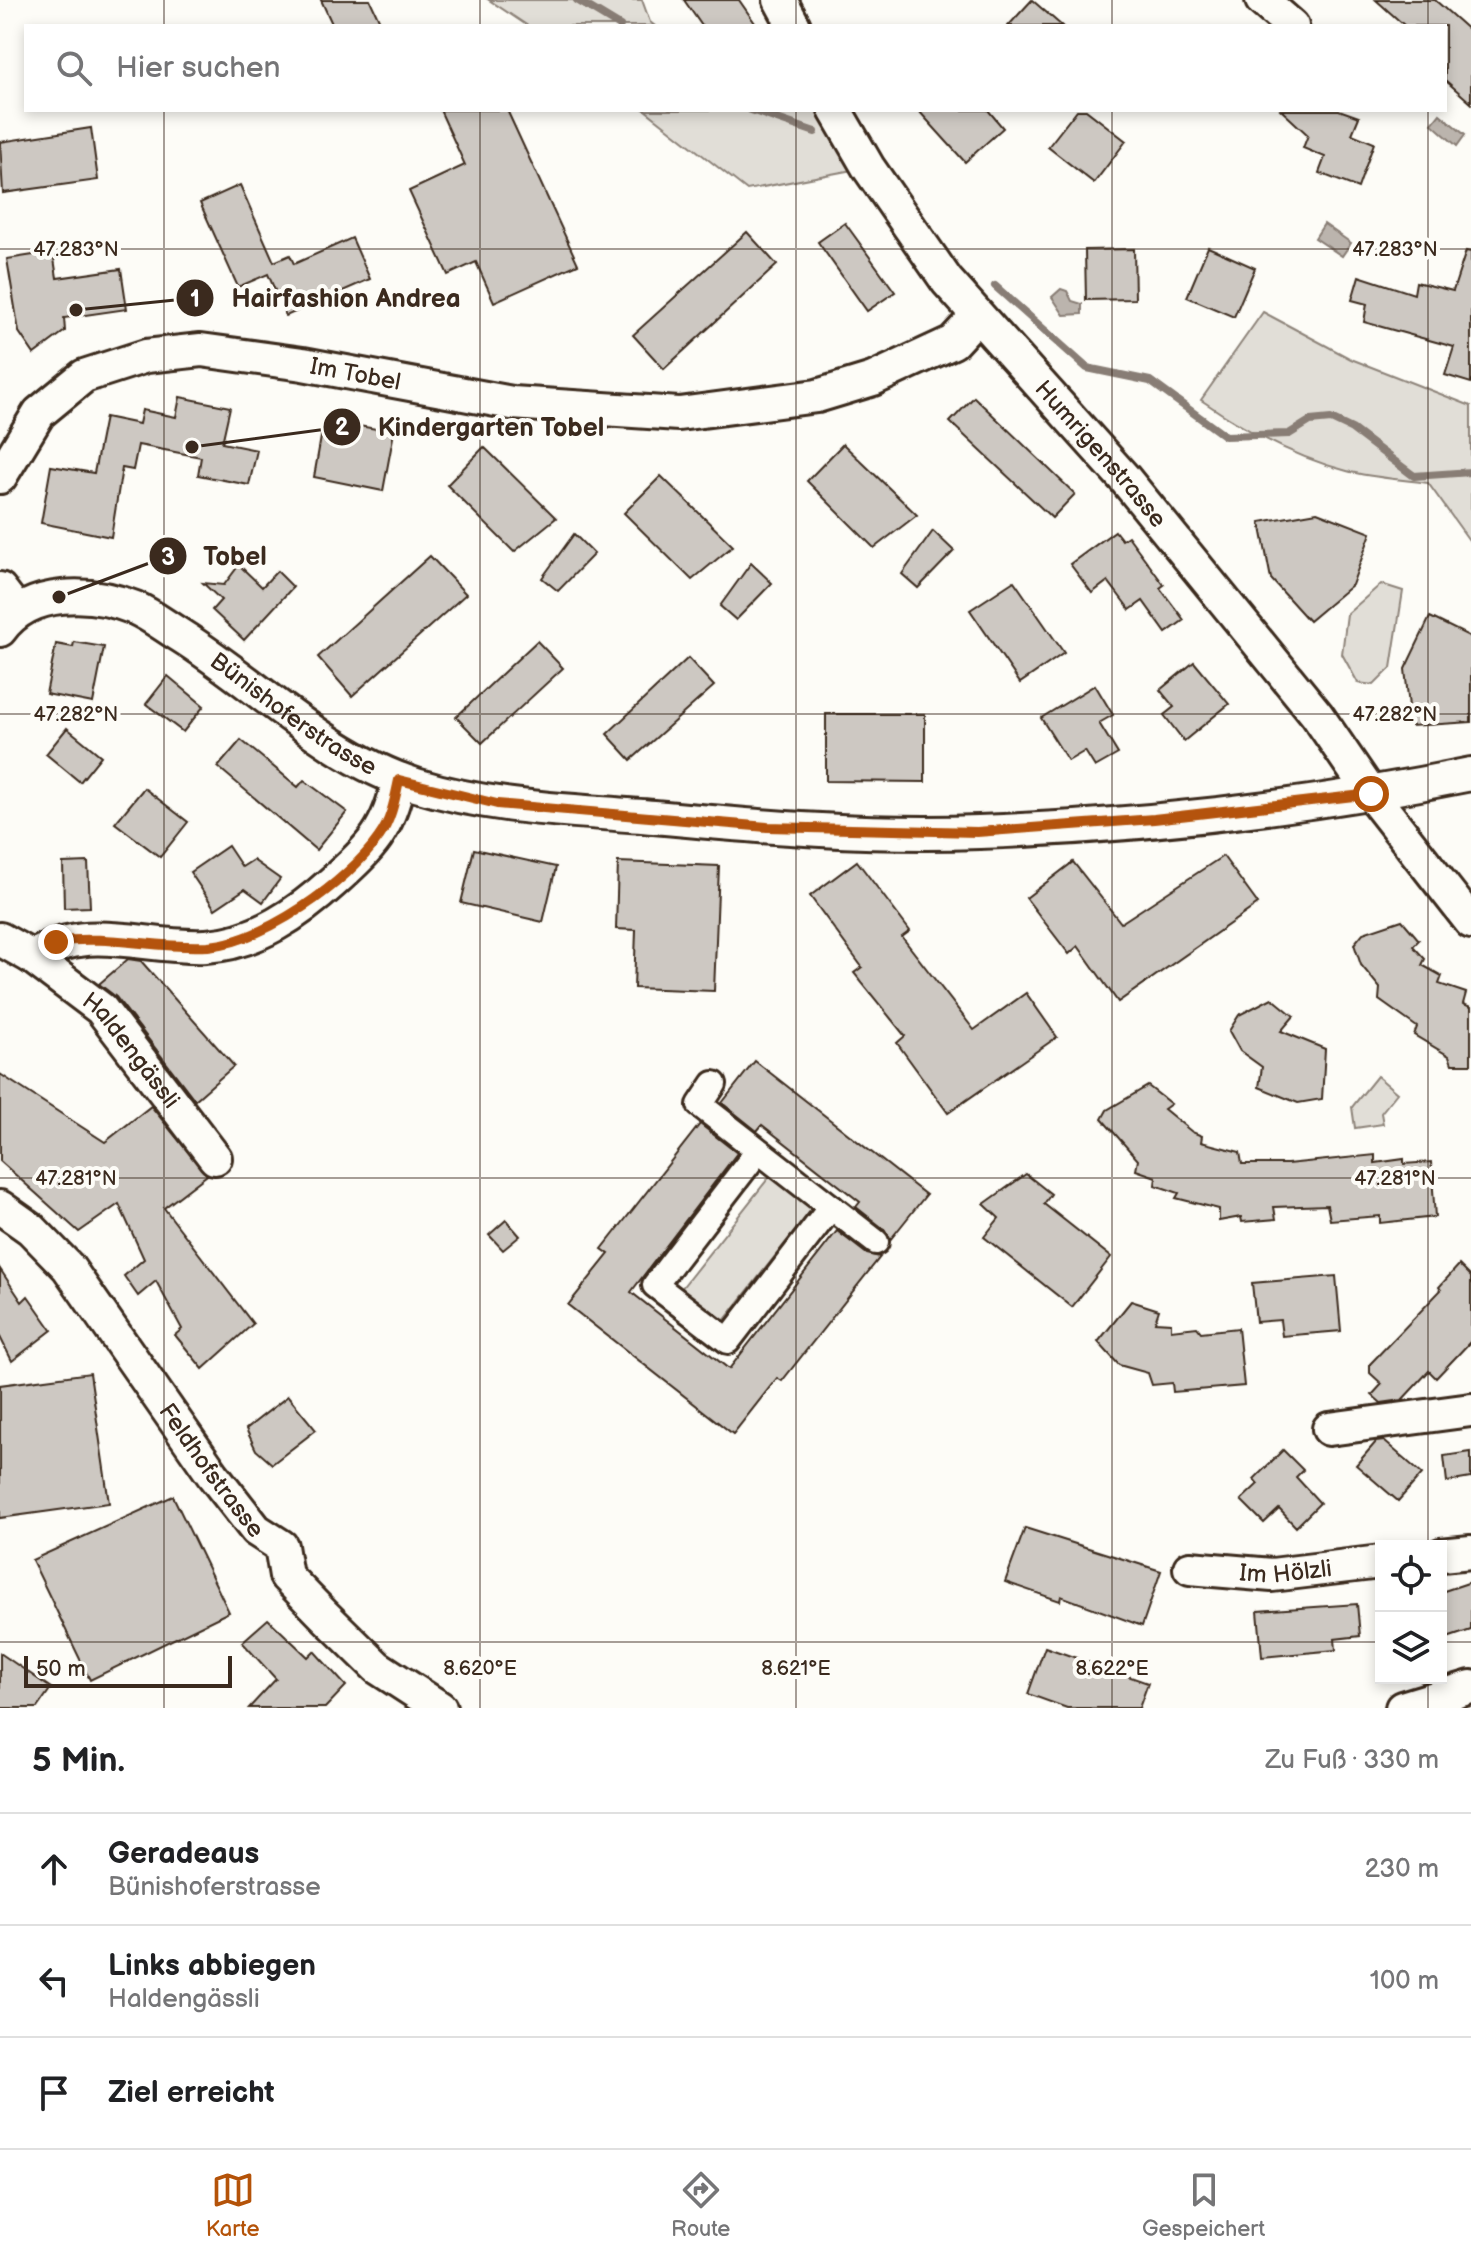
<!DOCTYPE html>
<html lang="de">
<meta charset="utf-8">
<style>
body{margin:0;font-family:"Balsamiq Sans",sans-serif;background:#f6f6f6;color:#202124}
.controls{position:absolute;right:24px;bottom:24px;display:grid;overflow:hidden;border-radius:0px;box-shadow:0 4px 12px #0003}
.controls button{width:72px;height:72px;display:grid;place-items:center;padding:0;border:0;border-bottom:2px solid #e0e0e0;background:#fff;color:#202124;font:40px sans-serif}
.scale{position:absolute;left:24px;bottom:20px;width:208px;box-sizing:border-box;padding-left:8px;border:4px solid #3b2a1e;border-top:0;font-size:22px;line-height:28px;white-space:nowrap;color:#3b2a1e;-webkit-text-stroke:6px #fdfcf7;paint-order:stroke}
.stop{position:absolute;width:24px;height:24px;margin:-18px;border:6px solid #b45309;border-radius:50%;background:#fff}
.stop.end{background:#b45309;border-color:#fff;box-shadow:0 2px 8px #0008}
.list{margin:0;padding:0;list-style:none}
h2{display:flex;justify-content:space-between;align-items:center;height:104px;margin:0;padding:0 32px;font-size:34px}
h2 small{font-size:26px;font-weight:400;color:#757577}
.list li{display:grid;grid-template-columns:52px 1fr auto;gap:24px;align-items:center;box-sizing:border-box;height:112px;padding:0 32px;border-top:2px solid #e0e0e0}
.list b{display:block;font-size:30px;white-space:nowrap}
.list p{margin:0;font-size:26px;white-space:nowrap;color:#757577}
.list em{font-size:26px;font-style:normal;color:#757577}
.icon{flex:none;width:44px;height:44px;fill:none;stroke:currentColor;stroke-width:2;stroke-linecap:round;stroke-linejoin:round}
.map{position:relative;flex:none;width:1471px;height:1708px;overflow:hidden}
.search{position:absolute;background:#fff;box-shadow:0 4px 12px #0003;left:24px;right:24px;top:24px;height:88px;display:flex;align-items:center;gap:20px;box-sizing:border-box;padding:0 28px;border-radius:0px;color:#757577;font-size:30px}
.sheet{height:440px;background:#fff}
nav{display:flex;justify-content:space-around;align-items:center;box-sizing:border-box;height:112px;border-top:2px solid #e0e0e0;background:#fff;font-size:22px;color:#757577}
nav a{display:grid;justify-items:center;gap:4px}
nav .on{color:#b45309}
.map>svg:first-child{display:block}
.green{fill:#e1ded7;stroke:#8e847a;stroke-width:2}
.water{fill:#bbb4ad;stroke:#887d74;stroke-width:2}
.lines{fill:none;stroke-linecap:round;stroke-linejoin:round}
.stream{stroke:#887d74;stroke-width:8}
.building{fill:#cdc8c2;stroke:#3b2a1e;stroke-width:2}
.pedestrian-casing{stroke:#3b2a1e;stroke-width:30}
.minor-casing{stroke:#3b2a1e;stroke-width:38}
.pedestrian{stroke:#fdfcf7;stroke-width:24}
.minor{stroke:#fdfcf7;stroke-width:32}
.route{stroke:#b45309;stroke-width:10}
.ticks{fill:none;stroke:#3b2a1e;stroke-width:2;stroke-opacity:0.45}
.labels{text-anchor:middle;stroke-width:8;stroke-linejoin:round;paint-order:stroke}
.street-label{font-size:24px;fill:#3b2a1e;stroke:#fdfcf7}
.ticks-label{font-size:20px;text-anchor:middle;fill:#3b2a1e;stroke:#fdfcf7;stroke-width:8;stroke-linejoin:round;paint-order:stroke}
.leader{fill:none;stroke:#3b2a1e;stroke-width:3}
.callout-dot{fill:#3b2a1e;stroke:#fdfcf7;stroke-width:3}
.mark-label{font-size:24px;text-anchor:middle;font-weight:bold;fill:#fff}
.callout-label{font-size:26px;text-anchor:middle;font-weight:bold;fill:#3b2a1e;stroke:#fdfcf7;stroke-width:8;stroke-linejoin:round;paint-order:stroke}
</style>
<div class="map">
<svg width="1471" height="1708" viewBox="0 0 1471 1708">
<rect width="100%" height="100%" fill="#fdfcf7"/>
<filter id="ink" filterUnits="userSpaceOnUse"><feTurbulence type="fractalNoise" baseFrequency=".0125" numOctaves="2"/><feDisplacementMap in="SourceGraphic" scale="16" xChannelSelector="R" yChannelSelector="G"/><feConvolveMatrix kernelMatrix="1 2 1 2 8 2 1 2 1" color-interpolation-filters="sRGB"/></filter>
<g filter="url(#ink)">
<g class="green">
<path d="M489 0H642L650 22 655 26H528Z"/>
<path d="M645 110H835L868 167 747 190Z"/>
<path d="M1263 312 1351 359 1471 406V543L1428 483C1401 479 1373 478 1347 471 1293 457 1246 431 1201 400Z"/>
<path d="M1381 584 1403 591 1391 668 1374 685 1358 683 1342 654 1347 614Z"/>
<path d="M1377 1076 1397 1093 1381 1113 1383 1124 1355 1128 1352 1107Z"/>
<path d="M771 1175 813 1208 723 1322 681 1289Z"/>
</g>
<g class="water">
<path d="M1440 114 1465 135 1457 146 1432 124Z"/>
<path d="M1324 224 1351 243 1342 256 1315 238Z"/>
<path d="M1061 289 1067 291 1072 301 1082 304V314L1064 315 1052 297Z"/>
</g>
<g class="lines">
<g class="stream">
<path d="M577 0 620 26"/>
<path d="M751 110 815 132"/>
<path d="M995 286 1087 368 1150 381 1225 436 1289 434 1310 421 1331 419 1352 429 1414 476 1471 472"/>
</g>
</g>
<g class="building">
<path d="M321 0H370L382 26H333Z"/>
<path d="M684 0H739L757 26H702Z"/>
<path d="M1032 0 1062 26H1008Z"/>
<path d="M1376 0H1435L1471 32V103L1445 80V26H1405Z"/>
<path d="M440 110H507L578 264 494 302 476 262 448 275 409 191 465 165Z"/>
<path d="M918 110H988L1003 128 965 162Z"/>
<path d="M1077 110H1086L1126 141 1094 183 1048 147Z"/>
<path d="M1281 110H1339L1359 117 1352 134 1374 143 1358 188 1319 173 1325 157 1303 148 1308 135Z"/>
<path d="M91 128 98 180 3 193 0 142Z"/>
<path d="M240 185 274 262 290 255 294 264 352 238 370 279 286 316 268 274 238 287 200 203Z"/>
<path d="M845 223 895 292 867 311 818 242Z"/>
<path d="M747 232 777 265 664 369 633 335Z"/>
<path d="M1208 247 1255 268 1234 317 1187 297Z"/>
<path d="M1134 249 1135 299 1086 300 1085 250Z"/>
<path d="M1466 251 1471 252V383L1445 375 1454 347 1364 322 1367 304 1352 300 1359 276 1414 294 1416 282 1453 291Z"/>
<path d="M53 252 57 278 121 269 127 309 64 318 65 331 34 354 19 332 7 259Z"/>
<path d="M180 397 230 407 222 443 257 450 249 485 198 475 201 457 138 445 133 470 122 468 111 537 41 523 51 466 94 473 105 417 139 424 142 410 176 417Z"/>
<path d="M974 397 1075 494 1052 518 950 422Z"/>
<path d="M324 420 394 432 383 491 314 477Z"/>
<path d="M843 444 917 515 874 548 807 481Z"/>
<path d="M484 447 556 518 514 552 447 485Z"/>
<path d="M661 476 733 546 692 580 624 513Z"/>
<path d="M1317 512 1371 533 1352 585 1309 621 1271 579 1260 522Z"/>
<path d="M933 531 954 551 918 588 902 574Z"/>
<path d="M1115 531 1122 540 1128 536 1164 585 1160 588 1184 620 1166 633 1143 601 1130 610 1108 581 1092 593 1070 564Z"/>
<path d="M574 534 594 554 558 591 542 578Z"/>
<path d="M430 556 466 594 352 696 318 657Z"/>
<path d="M751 563 772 583 736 620 720 606Z"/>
<path d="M239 565 262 587 277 571 293 587 244 640 212 610 221 600 203 583 224 585Z"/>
<path d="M1014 581 1064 653 1020 683 970 610Z"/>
<path d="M1430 617 1471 637V722L1411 726 1405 669Z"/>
<path d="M537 641 563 668 482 743 456 717Z"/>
<path d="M74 642 104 647 93 703 46 694 56 644 73 647Z"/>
<path d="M688 658 714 686 631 760 607 734Z"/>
<path d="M1194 662 1229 704 1184 741 1164 715 1174 707 1160 690Z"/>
<path d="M168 676 204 706 183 732 146 704Z"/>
<path d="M1095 685 1113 715 1099 723 1118 754 1095 767 1085 751 1068 761 1041 718Z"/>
<path d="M826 714H925V782L826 781Z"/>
<path d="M67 728 101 756 80 782 46 754Z"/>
<path d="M241 740 298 787 304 780 347 812 316 850 218 767Z"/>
<path d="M144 788 188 822 160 857 115 823Z"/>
<path d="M228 846 242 867 253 860 280 879 263 902 245 889 215 909 190 872Z"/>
<path d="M474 849 556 867 543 922 461 903Z"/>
<path d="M1223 856 1258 904 1118 1002 1078 946 1069 954 1026 898 1073 862 1121 923Z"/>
<path d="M857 861 910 931 902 937 974 1030 1026 993 1057 1037 948 1113 897 1043 905 1036 854 973 862 967 810 896Z"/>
<path d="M88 862 90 907 64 908 63 863Z"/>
<path d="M618 862 719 866 714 991 634 988 636 930 616 929Z"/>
<path d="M1402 920 1419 940 1413 946 1425 959 1422 965 1442 976 1439 984 1466 993 1463 1004 1471 1007V1064H1452L1449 1056 1414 1035 1417 1027 1379 1000 1380 988 1361 965 1354 944 1363 933Z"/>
<path d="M128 959 141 961 234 1066 195 1100 116 997 99 984Z"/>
<path d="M1272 998 1294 1016 1281 1031 1325 1049 1322 1099 1298 1103 1259 1087 1262 1067 1240 1051 1229 1031 1239 1015Z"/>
<path d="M755 1061 926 1195 890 1240 885 1230 856 1207 860 1202 762 1125 757 1131 722 1103Z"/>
<path d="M0 1074 105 1142 151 1106 207 1175 164 1208 253 1324 203 1369 175 1335 182 1329 156 1281 138 1296 124 1276 144 1259 119 1204 79 1232 0 1161Z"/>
<path d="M1148 1086 1171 1104 1164 1109 1192 1132 1202 1136 1201 1142 1240 1152 1242 1164H1287L1375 1155V1163L1404 1159V1164L1431 1162 1435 1217 1380 1223V1216L1330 1220 1327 1205 1274 1207 1276 1219 1242 1222 1241 1217 1219 1221V1209L1176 1198 1179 1193 1155 1185 1156 1177 1136 1170 1138 1160 1102 1119 1107 1110Z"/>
<path d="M700 1124 737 1153 631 1292 729 1369 837 1231 867 1254 880 1257 782 1381 777 1378 733 1434 568 1305 609 1254 602 1249Z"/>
<path d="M1026 1174 1051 1194 1044 1204 1111 1257 1072 1307 984 1237 999 1218 984 1204Z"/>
<path d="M506 1220 520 1236 503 1250 489 1235Z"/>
<path d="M1459 1265 1471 1277V1341L1436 1378 1429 1371 1402 1400 1381 1403 1372 1395 1382 1384 1370 1373V1364L1441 1290 1439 1287Z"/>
<path d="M0 1269 22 1302 28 1296 52 1330 12 1361 0 1337Z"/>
<path d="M1336 1276 1341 1331 1282 1336 1280 1320 1256 1322 1252 1283Z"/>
<path d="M1131 1301 1159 1310 1155 1322 1171 1323V1330L1197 1327 1201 1332 1238 1328 1244 1386 1173 1392 1172 1383 1152 1385 1148 1373 1119 1365 1098 1342Z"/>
<path d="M90 1373 109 1503 0 1518V1385Z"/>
<path d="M288 1396 316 1430 272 1464 256 1450 246 1429Z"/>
<path d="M1384 1441 1422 1474 1398 1501 1356 1465 1376 1442Z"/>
<path d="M1283 1450 1303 1470 1296 1477 1320 1503 1296 1527 1279 1509 1264 1523 1241 1500 1258 1484 1254 1479Z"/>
<path d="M1471 1452V1478L1447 1482 1444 1456Z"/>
<path d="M173 1496 229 1612 90 1680 32 1560Z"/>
<path d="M1025 1528 1161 1571 1142 1626 1061 1596 1060 1601 1005 1582Z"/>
<path d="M1471 1582V1630L1441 1640V1592Z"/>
<path d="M1357 1604 1360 1636 1335 1639 1336 1650 1262 1657 1258 1611Z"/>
<path d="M268 1619 308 1657 314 1651 346 1686 325 1708H249L276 1679 242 1642Z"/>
<path d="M1045 1647 1148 1683 1139 1708H1067L1028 1694Z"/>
<path d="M0 1653 51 1688 37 1708H0Z"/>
</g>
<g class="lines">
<g class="pedestrian-casing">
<g id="pedestrian">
<path d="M714 1084 700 1105 876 1242"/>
<path d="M758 1151 655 1285 728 1341 831 1207"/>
</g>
</g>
<g class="minor-casing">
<g id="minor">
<path d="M780 0 794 26"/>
<path d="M1262 0 1292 26"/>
<path id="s1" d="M835 110 868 167 947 281 1125 479 1317 715 1371 794 1471 922"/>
<path id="s2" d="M0 477 39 413 84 376 146 356 201 350 303 364 512 403 679 414 817 396 873 379 953 342 977 316"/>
<path d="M0 589 17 611"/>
<path id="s3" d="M0 630C30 588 92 591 135 608 151 615 166 627 181 636 259 685 327 757 416 785 493 809 574 810 654 817 761 827 871 836 979 832 1144 826 1309 807 1471 774"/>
<path id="s4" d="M0 939 32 957 101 1009 215 1158"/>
<path d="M32 957C90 921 142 949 206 946 256 943 299 913 335 880 372 846 388 831 399 780"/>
<path id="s5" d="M0 1207 31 1229 68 1267 213 1475 256 1530 281 1546 286 1576 323 1614 377 1667 440 1708"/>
<path d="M1329 1429 1471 1410"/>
<path d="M1441 1555 1471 1552"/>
<path id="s6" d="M1190 1568 1272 1575 1381 1562"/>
<path d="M1402 1708 1471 1687"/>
</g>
</g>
<use href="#pedestrian" class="pedestrian"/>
<use href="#minor" class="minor"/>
</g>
</g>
<g class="lines" filter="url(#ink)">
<path class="route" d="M56 942C107 934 157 949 208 946 265 941 347 883 379 837 391 821 395 799 399 780L497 804 767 827 977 832 1154 819 1371 794"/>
</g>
<path class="ticks" d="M164 0V26M480 0V26M796 0V26M1112 0V26M1428 0V26M164 110V1708M480 110V1708M796 110V1708M1112 110V1708M1428 110V1546M0 249H1471M0 714H1471M0 1178H1471M0 1642H1381M1441 1642H1471M1428 1678V1708"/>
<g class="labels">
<g class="street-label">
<text dy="8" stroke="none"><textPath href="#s2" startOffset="410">Im Tobel</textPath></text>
<text dy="8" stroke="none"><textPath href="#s1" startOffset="436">Humrigenstrasse</textPath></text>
<text dy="8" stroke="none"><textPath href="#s3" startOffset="338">Bünishoferstrasse</textPath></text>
<text dy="8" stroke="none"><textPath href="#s4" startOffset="174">Haldengässli</textPath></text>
<text dy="8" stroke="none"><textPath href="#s5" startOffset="340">Feldhofstrasse</textPath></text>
<text dy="8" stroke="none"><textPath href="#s6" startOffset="96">Im Hölzli</textPath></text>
</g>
</g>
<g class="ticks-label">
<text x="76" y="256">47.283°N</text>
<text x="1395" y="256">47.283°N</text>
<text x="76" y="721">47.282°N</text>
<text x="1395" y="721">47.282°N</text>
<text x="76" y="1185">47.281°N</text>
<text x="1395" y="1185">47.281°N</text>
<text x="480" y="1675">8.620°E</text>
<text x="796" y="1675">8.621°E</text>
<text x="1112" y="1675">8.622°E</text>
</g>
<path class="leader" d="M76 310L195 298M192 447L342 427M59 597L168 556"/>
<g class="callout-dot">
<circle cx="76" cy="310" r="8"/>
<circle cx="192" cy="447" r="8"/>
<circle cx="59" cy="597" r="8"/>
<circle cx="195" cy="298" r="20"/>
<circle cx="342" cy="427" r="20"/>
<circle cx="168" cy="556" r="20"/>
</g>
<g class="mark-label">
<text x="195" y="307">1</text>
<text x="342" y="435">2</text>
<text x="168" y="565">3</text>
</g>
<g class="callout-label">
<text x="346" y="307">Hairfashion Andrea</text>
<text x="491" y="436">Kindergarten Tobel</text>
<text x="235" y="565">Tobel</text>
</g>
</svg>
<div class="controls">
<button><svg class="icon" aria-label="locate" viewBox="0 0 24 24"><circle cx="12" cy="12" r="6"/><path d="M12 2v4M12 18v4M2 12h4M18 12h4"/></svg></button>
<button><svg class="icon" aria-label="layers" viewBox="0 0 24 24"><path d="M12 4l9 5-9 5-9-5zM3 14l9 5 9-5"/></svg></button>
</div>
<div class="scale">50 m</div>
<div class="stop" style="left:1371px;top:794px"></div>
<div class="stop end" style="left:56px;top:942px"></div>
<div class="search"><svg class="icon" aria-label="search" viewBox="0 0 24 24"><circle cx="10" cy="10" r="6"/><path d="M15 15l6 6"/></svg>Hier suchen</div>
</div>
<section class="sheet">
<h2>5 Min.<small>Zu Fuß · 330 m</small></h2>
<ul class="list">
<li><svg class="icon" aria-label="ahead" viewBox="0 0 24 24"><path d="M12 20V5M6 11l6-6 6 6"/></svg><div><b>Geradeaus</b><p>Bünishoferstrasse</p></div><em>230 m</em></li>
<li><svg class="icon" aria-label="left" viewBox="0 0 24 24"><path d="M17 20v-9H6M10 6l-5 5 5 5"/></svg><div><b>Links abbiegen</b><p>Haldengässli</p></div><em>100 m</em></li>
<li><svg class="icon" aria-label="arrive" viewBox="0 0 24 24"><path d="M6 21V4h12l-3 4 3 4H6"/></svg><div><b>Ziel erreicht</b></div></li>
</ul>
</section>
<nav>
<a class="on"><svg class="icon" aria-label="map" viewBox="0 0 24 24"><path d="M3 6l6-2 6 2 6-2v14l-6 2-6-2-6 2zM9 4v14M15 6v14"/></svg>Karte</a>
<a><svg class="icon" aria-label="directions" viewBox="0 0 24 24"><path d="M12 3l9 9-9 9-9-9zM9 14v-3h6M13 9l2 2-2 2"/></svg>Route</a>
<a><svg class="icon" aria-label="saved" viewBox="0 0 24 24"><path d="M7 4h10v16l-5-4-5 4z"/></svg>Gespeichert</a>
</nav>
